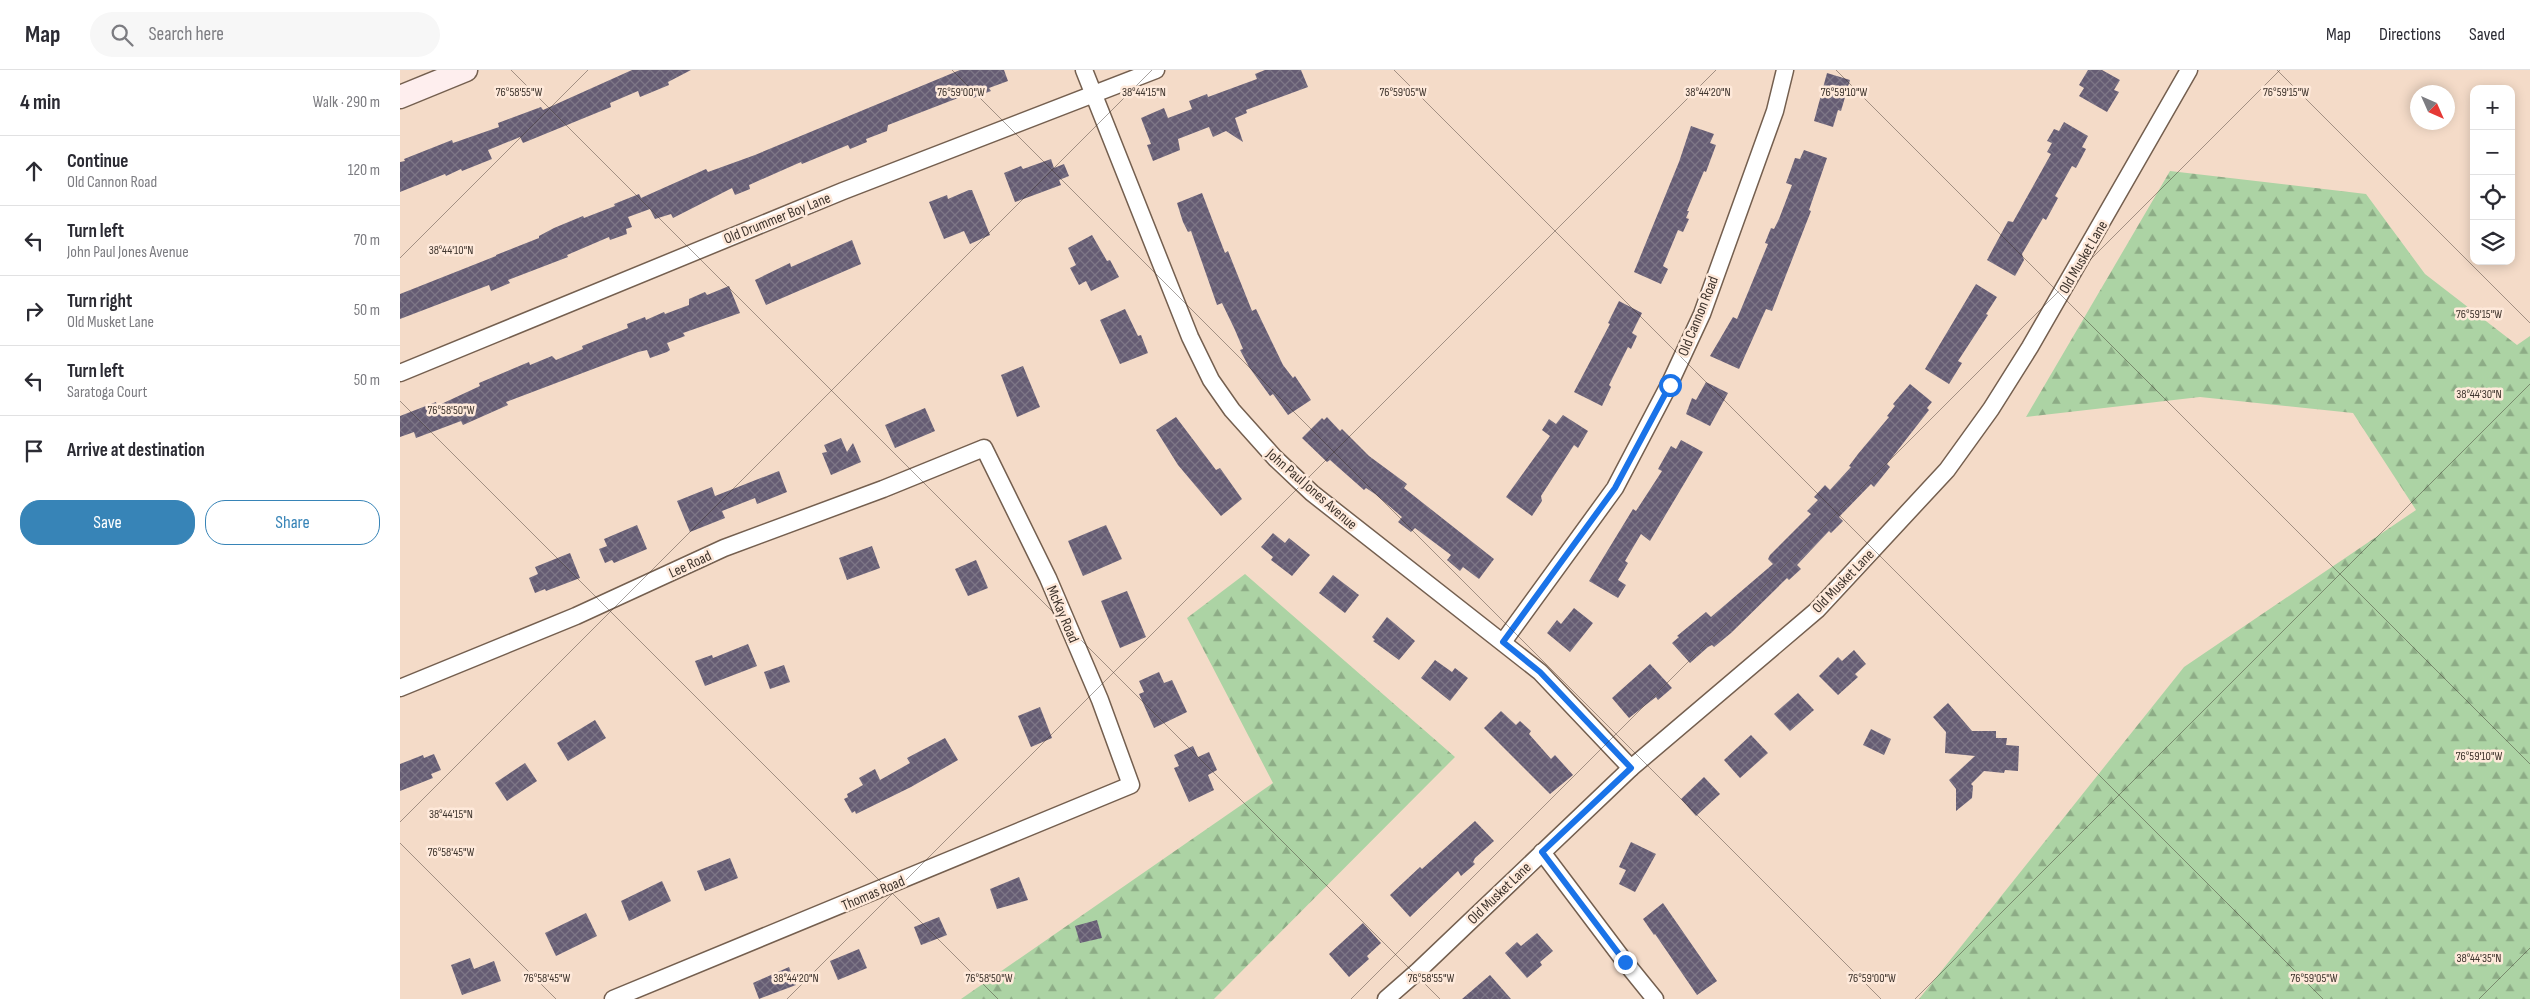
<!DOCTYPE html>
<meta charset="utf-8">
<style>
body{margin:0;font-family:"Sofia Sans Condensed",sans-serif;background:#f7f7f7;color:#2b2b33}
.controls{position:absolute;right:15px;top:15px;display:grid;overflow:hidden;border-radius:10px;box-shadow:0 2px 12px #0003}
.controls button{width:45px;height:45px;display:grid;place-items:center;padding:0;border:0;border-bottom:1px solid #e1e1e2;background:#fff;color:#2b2b33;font:25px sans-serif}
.compass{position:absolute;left:2010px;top:15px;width:45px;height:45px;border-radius:50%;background:#fff;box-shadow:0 2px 12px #0003;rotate:135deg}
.stop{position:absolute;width:15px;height:15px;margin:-11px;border:4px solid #1a73e8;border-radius:50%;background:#fff}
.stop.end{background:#1a73e8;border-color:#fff;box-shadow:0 1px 5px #0008}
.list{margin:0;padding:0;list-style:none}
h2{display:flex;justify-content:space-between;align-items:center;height:65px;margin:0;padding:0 20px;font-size:21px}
h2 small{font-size:16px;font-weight:400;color:#7c7c81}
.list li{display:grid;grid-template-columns:32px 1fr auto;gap:15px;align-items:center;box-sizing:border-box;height:70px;padding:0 20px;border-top:1px solid #e1e1e2}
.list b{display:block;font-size:19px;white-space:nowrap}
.list p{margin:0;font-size:16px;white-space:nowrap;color:#7c7c81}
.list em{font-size:16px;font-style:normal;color:#7c7c81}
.actions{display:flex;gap:10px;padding:15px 20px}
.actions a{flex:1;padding:11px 0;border:1px solid #3784b7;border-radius:20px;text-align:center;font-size:18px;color:#3784b7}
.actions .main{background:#3784b7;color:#fff}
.icon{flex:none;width:28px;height:28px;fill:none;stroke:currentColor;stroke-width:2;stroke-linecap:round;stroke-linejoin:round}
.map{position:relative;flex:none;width:2130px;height:929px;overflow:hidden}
header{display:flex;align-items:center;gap:30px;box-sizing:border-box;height:70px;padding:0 25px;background:#fff;border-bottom:1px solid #e1e1e2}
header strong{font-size:24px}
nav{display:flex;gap:28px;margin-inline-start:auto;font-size:18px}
.search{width:350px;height:45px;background:#f7f7f7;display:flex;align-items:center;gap:12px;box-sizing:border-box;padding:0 18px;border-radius:28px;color:#7c7c81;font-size:19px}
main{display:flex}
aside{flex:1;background:#fff}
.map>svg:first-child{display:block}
.forest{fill:url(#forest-firs)}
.building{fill:url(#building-cross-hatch)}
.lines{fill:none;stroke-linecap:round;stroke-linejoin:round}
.street-casing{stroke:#745f4f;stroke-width:19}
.secondary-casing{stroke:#745f4f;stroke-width:25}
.street{stroke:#fff;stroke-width:16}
.secondary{stroke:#feeeee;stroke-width:22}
.route{stroke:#1a73e8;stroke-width:6}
.ticks{fill:none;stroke:#3e342d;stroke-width:1;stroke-opacity:0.45}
.labels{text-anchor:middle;stroke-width:5;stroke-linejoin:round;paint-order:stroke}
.street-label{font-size:15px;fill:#3e342d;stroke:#fee9da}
.ticks-label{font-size:12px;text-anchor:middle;fill:#3e342d;stroke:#fee9da;stroke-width:5;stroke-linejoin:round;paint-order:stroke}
</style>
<header>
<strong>Map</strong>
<div class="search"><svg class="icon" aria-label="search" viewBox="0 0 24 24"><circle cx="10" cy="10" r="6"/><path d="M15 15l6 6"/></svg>Search here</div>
<nav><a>Map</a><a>Directions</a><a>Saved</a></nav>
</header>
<main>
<aside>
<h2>4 min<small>Walk · 290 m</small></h2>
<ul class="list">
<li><svg class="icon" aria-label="ahead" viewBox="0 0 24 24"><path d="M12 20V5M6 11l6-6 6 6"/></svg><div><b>Continue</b><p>Old Cannon Road</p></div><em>120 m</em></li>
<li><svg class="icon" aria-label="left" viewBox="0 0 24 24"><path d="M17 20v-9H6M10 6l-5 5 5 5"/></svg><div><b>Turn left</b><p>John Paul Jones Avenue</p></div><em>70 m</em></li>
<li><svg class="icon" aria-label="right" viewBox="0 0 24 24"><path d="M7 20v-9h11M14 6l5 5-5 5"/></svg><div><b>Turn right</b><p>Old Musket Lane</p></div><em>50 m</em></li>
<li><svg class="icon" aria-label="left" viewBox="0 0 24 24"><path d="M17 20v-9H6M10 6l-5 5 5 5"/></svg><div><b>Turn left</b><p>Saratoga Court</p></div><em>50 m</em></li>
<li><svg class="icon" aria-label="arrive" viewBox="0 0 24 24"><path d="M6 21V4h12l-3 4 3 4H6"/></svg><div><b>Arrive at destination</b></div></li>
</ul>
<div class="actions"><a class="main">Save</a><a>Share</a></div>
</aside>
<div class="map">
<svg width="2130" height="929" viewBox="0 0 2130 929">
<defs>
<pattern id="forest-firs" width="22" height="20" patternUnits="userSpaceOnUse" patternTransform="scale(1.25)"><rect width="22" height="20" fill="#acd3a4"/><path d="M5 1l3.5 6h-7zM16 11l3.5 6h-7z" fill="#8dac86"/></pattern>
<pattern id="building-cross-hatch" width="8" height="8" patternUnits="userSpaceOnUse" patternTransform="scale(1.25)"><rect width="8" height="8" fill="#655c73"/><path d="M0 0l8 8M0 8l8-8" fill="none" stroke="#7d7686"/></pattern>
</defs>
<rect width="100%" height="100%" fill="#f4dbc8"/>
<g class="forest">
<path d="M1770 101 1966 124 2025 204 2117 275 2130 266V929H1519L1784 597 2016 440 1953 343 1800 327 1626 347Z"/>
<path d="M845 504 1055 687 814 929H561L873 713 787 548Z"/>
</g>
<g class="building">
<path d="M232 0H291L268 12 269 15 240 27 238 21 210 33 211 37 123 73 120 67 88 80 92 89 62 101 61 99 46 106 45 104 0 122V92L5 91 4 89 52 70 53 73 99 57 98 53 114 47 141 37 143 40Z"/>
<path d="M560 0H604L608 11 589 18 591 21 573 28 571 23 488 55 487 61 466 69 467 72 450 79 448 75 402 94 401 92 349 115 350 119 335 125 332 118 273 148 271 144 255 149 250 139 228 147 232 157 226 159 227 164 210 170 209 167 167 185 168 187 108 210 110 213 91 221 89 215 0 249V224L96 186V185L139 168V166L154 158 183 146 184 148 215 136 214 134 239 124 241 128 306 99 308 102 355 85Z"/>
<path d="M865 0H901L908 17 846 40 847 43 835 48 843 72 826 61 813 67 809 57 778 69 780 80 753 91 747 75 751 74 741 48 764 38 768 48 792 39 789 31 807 24 808 27 857 9 855 4Z"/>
<path d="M1688 0H1702L1720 10 1714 20 1719 22 1707 42 1679 26 1684 18 1679 15Z"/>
<path d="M1427 3 1450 10 1441 41 1438 40 1433 57 1414 51Z"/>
<path d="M1664 52 1688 66 1682 77 1686 79 1676 98 1672 96 1655 126 1658 128 1646 150 1643 148 1622 184 1624 190 1615 206 1587 190 1608 151 1613 152 1651 84 1647 82 1652 73 1647 71 1654 59 1659 61Z"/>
<path d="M1291 56 1314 64 1310 73 1316 75 1306 102 1304 101 1287 141H1289L1286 148 1289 149 1283 162 1278 160 1263 196 1268 199 1261 214 1234 202 1279 92Z"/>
<path d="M1404 80 1427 88 1409 140 1411 141 1372 241 1366 239 1339 299 1310 286 1333 247 1337 249 1368 174 1365 173 1371 158 1374 159 1379 149 1392 115 1386 113 1395 88 1400 89Z"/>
<path d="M651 89 654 98 664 94 669 106 659 110 661 115 615 132 604 103 621 96 623 99Z"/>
<path d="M569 120H572L590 165 570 174 564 161 544 169 529 132 547 125 548 129Z"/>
<path d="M802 123 825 183 828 181 852 241 856 239 883 295 893 308 895 306 911 330 888 345 873 324 870 326 849 297 840 280 843 279 835 260 822 233 817 235 791 161 788 162 783 152 777 133Z"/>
<path d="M692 165 707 191 710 190 719 207 691 221 686 211 679 215 670 198 676 195 668 178Z"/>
<path d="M452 170 461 194 366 235 355 210 390 193 391 197Z"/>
<path d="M1576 214 1597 227 1586 244 1588 245 1558 291 1562 293 1549 314 1525 299Z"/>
<path d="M329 216 340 243 283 263 285 266 267 273 270 280 267 282 250 288 247 280 238 282 106 332 108 335 63 355 61 351 16 368 14 362 0 367V346L36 332 37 336 80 316 79 313 129 292 130 295 152 286 156 290 183 279 182 276 228 258 227 254 245 247 246 250 264 242 265 244 289 235V229L305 222 307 225Z"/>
<path d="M1219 231 1242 243 1232 263 1237 266 1231 279 1228 277 1209 315 1211 317 1202 336 1174 322 1210 254 1208 253Z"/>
<path d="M725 239 738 266 741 265 748 283 720 294 700 250Z"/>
<path d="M623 296 640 337 617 347 601 305Z"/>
<path d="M1306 312 1328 323 1310 356 1286 344 1292 328 1296 330Z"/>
<path d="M1510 314 1532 332 1527 338 1529 340 1487 394 1490 397 1474 417 1471 414 1439 447 1443 451 1431 463 1429 461 1397 495 1401 499 1389 510 1387 508 1331 563 1314 577 1312 575 1308 577 1290 593 1272 573 1279 567 1277 566 1306 542 1311 547 1373 494 1368 489 1370 485 1411 444 1407 441 1418 430 1414 427 1425 415 1430 420 1451 397 1449 396 1458 384 1489 347 1487 346 1495 336 1493 334Z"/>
<path d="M525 338 535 361 495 378 485 355Z"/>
<path d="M1163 345 1188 361 1178 378 1174 375 1141 426 1142 431 1132 446 1106 427 1150 366 1142 360 1149 349 1156 354Z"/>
<path d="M776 347 816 400 820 398 842 429 821 446 778 395 756 360Z"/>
<path d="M927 347 940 361 942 359 969 386 1007 414 1004 418 1094 489 1079 509 1063 497 1060 501 1047 490 1051 485 1015 458 1011 462 998 452 1002 447 975 424 966 418 964 420 930 390 927 392 902 368 922 348 924 350Z"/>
<path d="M441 368 447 382 453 373 461 392 431 405 422 383 427 382 424 375Z"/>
<path d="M1281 370 1303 382 1250 471 1241 464 1225 491 1228 493 1218 510 1226 515 1218 528 1189 511 1233 439 1236 441 1262 401 1258 399 1271 376 1276 379Z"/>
<path d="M379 401 387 422 357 434 355 428 322 441 325 448 290 462 277 431 312 417 315 426Z"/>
<path d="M237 455 247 479 214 493 212 490 205 493 199 479 207 476 204 469Z"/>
<path d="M706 455 722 489 683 506 668 471Z"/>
<path d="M873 463 885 473 889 468 910 485 892 506 871 490 873 487 861 477Z"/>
<path d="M472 476 480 498 447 510 439 488Z"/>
<path d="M170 483 180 508 146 521 145 519 135 523 129 508 138 504 135 497Z"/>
<path d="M576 490 588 518 568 526 555 499Z"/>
<path d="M933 505 959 525 945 543 919 523Z"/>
<path d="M727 521 746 567 720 578 701 531Z"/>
<path d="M1174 538 1193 553 1170 582 1147 563 1157 550 1161 554Z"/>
<path d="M987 547 1015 571 999 590 973 571 975 570 972 567Z"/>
<path d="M348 574 357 596 305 616 295 591 312 585 313 588Z"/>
<path d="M1454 580 1466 594 1455 604 1458 607 1438 625 1419 606 1438 587 1442 591Z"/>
<path d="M1035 590 1052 602 1055 598 1068 608 1050 631 1021 608Z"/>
<path d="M1250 594 1272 618 1258 630 1256 627 1229 648 1212 628Z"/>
<path d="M384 595 390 612 370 619 364 602Z"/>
<path d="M759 602 764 613 772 610 787 642 754 658 739 624 744 622 739 611Z"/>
<path d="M1398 623 1414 640 1390 661 1374 644Z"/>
<path d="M1548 633 1572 661H1596V668H1607L1606 675 1619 676 1618 701 1605 700 1604 703 1584 701 1571 714 1573 716 1572 728 1556 741V719L1549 710 1575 686 1545 683 1546 662 1533 647Z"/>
<path d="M640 637 652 668 631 677 618 646Z"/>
<path d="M1101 641 1116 655 1120 651 1131 661 1129 664 1151 689 1155 685 1173 705 1150 724 1084 658Z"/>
<path d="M195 650 206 668 168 691 157 673Z"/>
<path d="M1471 659 1491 669 1484 685 1463 675Z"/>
<path d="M1351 665 1368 683 1340 708 1324 690Z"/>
<path d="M545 668 558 690 511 717 456 744 455 741 452 743 444 729 448 727 447 724 463 715 459 708 475 699 480 710 510 693 507 688Z"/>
<path d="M793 676 798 687 809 682 817 700 808 705 814 720 789 732 774 698 779 696 774 685Z"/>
<path d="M34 684 41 700 31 704 33 708 0 721V694L23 685 24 688Z"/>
<path d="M125 693 137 711 107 731 95 713Z"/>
<path d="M1304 707 1320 724 1296 746 1281 729Z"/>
<path d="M1075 751 1094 771 1075 788 1073 792 1075 794 1061 806 1058 801 1010 847 990 825 1020 797 1022 799Z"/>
<path d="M1231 772 1256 784 1235 822 1219 814 1226 800 1219 797Z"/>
<path d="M330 788 338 808 305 821 297 801Z"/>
<path d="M619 807 628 830 597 839 590 819Z"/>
<path d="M262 811 271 831 229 851 221 831Z"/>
<path d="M1263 833 1317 911 1297 925 1255 864 1254 865 1243 849Z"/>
<path d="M186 843 197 866 156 886 145 863Z"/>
<path d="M539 847 547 865 521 875 514 857Z"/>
<path d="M697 850 702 868 680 873 675 856Z"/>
<path d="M963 853 981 873 967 886 969 889 949 907 929 884Z"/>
<path d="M1137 863 1153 881 1140 892 1142 895 1127 908 1105 883 1117 872 1121 876Z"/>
<path d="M459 879 467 898 438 910 430 891Z"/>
<path d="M70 888 74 899 94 891 101 911 62 925 51 895Z"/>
<path d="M389 897 396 915 359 929 353 913Z"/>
<path d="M1090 905 1111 929H1062Z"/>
</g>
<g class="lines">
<g class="street-casing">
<g id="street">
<path d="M684 0 790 267 811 310 832 340 875 388 912 423 1140 602 1231 698"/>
<path d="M0 303 443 121 756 0"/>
<path d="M1103 572 1215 418 1269 315 1302 244 1375 41 1385 0"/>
<path d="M0 618 176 546 324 478 483 419 584 378 648 508 700 630 731 715 213 929"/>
<path d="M1142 782 1225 892 1255 929"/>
<path d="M986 929 1018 901 1231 698 1417 540 1547 400 1591 339 1630 277 1789 0"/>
</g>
</g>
<g class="secondary-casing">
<path id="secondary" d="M0 27 66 0"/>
</g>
<use href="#street" class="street"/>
<use href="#secondary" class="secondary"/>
</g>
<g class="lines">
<path class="route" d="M1225 892 1142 782 1231 698 1140 602 1103 572 1215 418 1270 315"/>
</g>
<path class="ticks" d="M111 0 1040 929M552 0 1481 929M994 0 1923 929M1436 0 2130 694M1877 0 2130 253M0 188 188 0M0 331 598 929M0 752 752 0M0 773 156 929M387 929 1316 0M951 929 1880 0M1515 929 2130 314M2079 929 2130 878"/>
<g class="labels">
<g class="street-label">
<text transform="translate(377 148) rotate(-22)" y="5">Old Drummer Boy Lane</text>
<text transform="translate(1683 187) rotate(-60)" y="5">Old Musket Lane</text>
<text transform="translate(1298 246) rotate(-68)" y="5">Old Cannon Road</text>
<text transform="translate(912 419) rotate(41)" y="5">John Paul Jones Avenue</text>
<text transform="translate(290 494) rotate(-25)" y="5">Lee Road</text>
<text transform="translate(1443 511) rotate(-46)" y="5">Old Musket Lane</text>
<text transform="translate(663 544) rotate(67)" y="5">McKay Road</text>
<text transform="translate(473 823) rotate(-23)" y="5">Thomas Road</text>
<text transform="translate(1099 823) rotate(-44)" y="5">Old Musket Lane</text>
</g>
</g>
<g class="ticks-label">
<text x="1886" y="26">76°59'15"W</text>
<text x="119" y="26">76°58'55"W</text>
<text x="561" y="26">76°59'00"W</text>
<text x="744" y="26">38°44'15"N</text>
<text x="1003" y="26">76°59'05"W</text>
<text x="1308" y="26">38°44'20"N</text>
<text x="1444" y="26">76°59'10"W</text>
<text x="51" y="184">38°44'10"N</text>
<text x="2079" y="248">76°59'15"W</text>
<text x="2079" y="328">38°44'30"N</text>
<text x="51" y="344">76°58'50"W</text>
<text x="2079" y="690">76°59'10"W</text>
<text x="51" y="748">38°44'15"N</text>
<text x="51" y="786">76°58'45"W</text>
<text x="2079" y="892">38°44'35"N</text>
<text x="396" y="912">38°44'20"N</text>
<text x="589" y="912">76°58'50"W</text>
<text x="147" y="912">76°58'45"W</text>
<text x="1031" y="912">76°58'55"W</text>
<text x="1472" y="912">76°59'00"W</text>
<text x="1914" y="912">76°59'05"W</text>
</g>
</svg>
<div class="controls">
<button>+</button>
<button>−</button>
<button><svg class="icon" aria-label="locate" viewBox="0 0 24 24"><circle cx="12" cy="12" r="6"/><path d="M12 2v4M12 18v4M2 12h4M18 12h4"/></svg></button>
<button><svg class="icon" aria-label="layers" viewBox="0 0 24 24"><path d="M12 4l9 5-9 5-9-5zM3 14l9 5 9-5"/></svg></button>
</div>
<svg class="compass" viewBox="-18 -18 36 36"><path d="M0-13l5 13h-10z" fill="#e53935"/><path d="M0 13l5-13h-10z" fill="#7c7c81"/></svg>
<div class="stop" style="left:1270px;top:315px"></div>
<div class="stop end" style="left:1225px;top:892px"></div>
</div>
</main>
